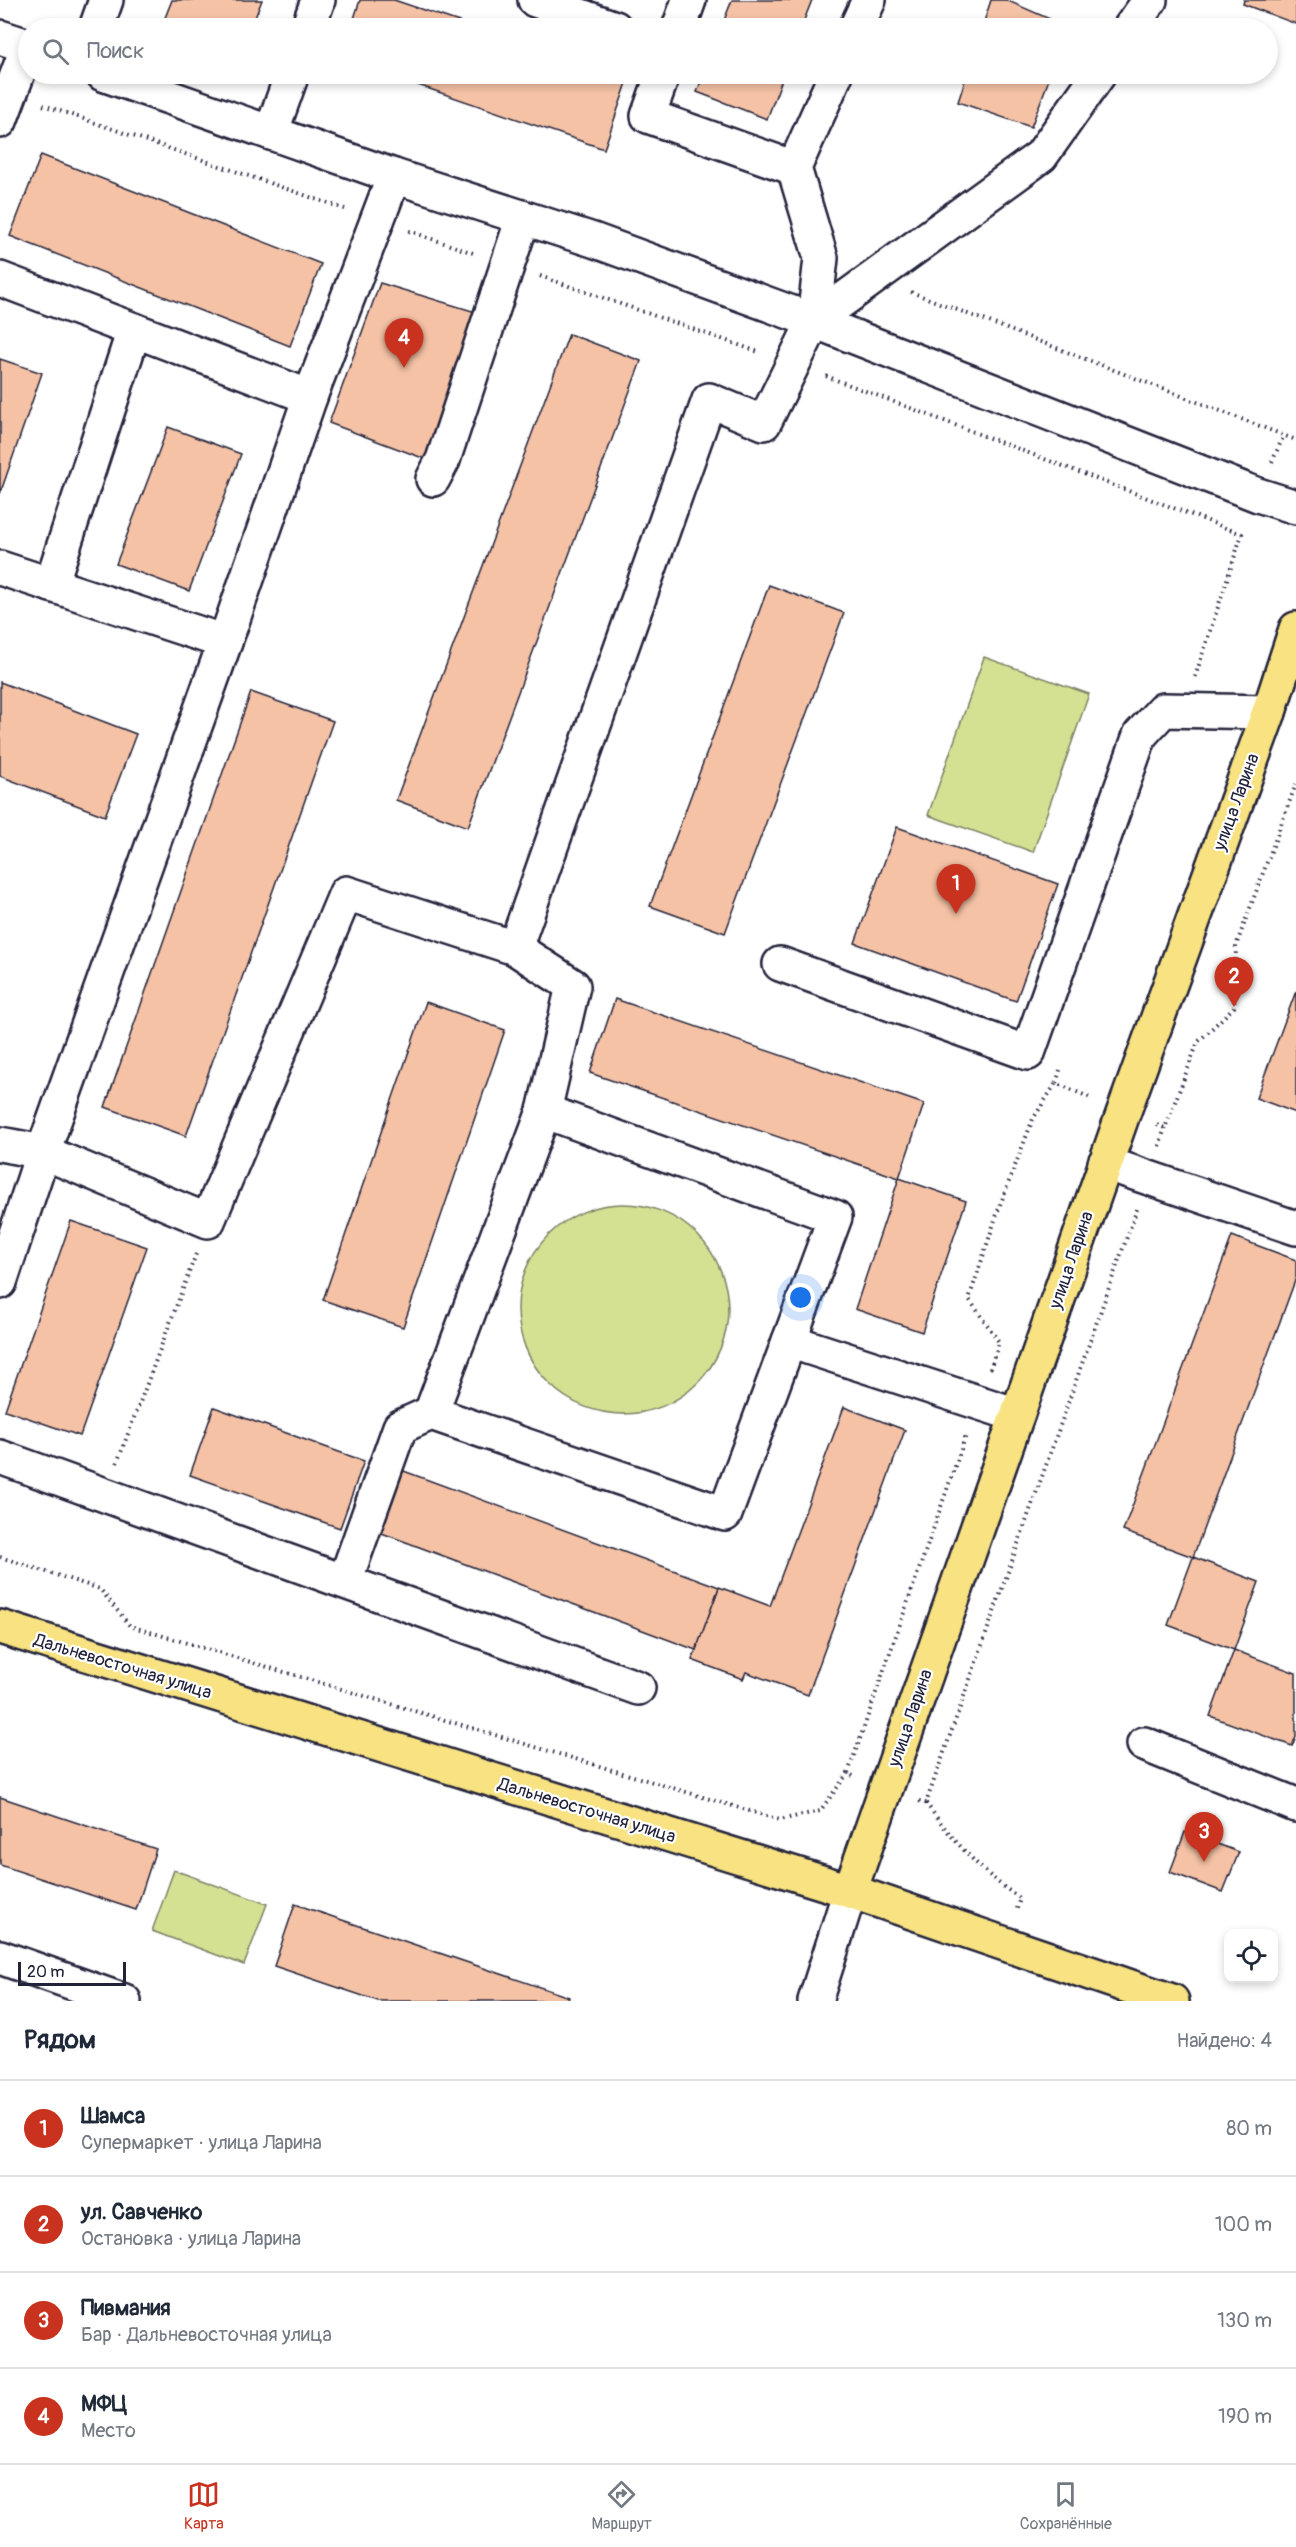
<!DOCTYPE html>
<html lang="ru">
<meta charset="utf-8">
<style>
body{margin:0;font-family:Pangolin,sans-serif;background:#f6f6f7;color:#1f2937}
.controls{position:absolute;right:18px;bottom:18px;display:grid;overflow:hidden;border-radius:12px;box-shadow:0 3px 9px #0003}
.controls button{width:54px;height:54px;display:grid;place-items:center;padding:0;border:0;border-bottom:2px solid #e0e1e3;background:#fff;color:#1f2937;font:30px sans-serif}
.scale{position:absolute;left:18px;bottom:15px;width:108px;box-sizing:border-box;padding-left:6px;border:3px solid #22223b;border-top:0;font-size:16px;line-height:21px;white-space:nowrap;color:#22223b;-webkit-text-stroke:4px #fff;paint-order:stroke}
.you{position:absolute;left:801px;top:1298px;width:21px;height:21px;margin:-15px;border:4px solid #fff;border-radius:50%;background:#1a73e8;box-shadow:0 0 0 9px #1a73e833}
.badge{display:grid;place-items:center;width:39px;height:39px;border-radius:50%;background:#c8321e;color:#fff;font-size:20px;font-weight:700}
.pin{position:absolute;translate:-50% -50px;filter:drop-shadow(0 2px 3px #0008)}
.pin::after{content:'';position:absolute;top:32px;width:21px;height:18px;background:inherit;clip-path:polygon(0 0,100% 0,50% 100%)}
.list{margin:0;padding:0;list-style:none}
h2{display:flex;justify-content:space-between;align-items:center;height:78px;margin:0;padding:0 24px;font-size:26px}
h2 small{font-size:20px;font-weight:400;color:#747a83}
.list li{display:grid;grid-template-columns:39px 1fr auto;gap:18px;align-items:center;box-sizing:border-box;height:96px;padding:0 24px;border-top:2px solid #e0e1e3}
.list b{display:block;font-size:22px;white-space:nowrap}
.list p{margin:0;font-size:20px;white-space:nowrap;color:#747a83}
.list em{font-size:20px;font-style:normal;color:#747a83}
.icon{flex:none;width:33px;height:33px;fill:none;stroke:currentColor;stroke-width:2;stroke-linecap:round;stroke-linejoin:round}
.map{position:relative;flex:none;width:1296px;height:2001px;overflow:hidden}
.search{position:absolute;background:#fff;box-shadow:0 3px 9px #0003;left:18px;right:18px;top:18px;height:66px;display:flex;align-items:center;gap:15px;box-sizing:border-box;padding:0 21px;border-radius:33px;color:#747a83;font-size:22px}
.sheet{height:462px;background:#fff}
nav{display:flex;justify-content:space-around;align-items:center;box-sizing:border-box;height:84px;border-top:2px solid #e0e1e3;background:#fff;font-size:16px;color:#747a83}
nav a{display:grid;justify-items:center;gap:3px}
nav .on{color:#c8321e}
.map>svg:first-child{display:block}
.green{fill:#d4e092;stroke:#7b8166;stroke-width:1.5}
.building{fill:#f5c2a5;stroke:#22223b;stroke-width:1.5}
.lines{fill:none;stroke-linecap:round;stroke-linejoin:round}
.minor-casing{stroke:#22223b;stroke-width:38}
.major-casing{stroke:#22223b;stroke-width:38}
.path{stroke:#22223b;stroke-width:4;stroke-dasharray:1.5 4.5;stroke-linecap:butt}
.minor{stroke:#fff;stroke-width:33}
.major{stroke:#f8e281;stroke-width:33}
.labels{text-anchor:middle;stroke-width:4.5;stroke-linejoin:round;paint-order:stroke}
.street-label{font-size:18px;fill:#22223b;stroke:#fff}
</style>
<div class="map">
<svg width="1296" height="2001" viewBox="0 0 1296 2001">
<rect width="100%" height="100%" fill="#fff"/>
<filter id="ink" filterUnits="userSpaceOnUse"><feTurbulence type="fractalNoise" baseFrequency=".0167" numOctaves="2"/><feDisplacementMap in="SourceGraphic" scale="12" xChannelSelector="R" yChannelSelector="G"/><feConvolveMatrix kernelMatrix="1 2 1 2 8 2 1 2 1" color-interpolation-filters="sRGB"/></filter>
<g filter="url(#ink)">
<g class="green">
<path d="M984 657 1089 694 1033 852 928 815Z"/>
<circle cx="623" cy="1309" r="105"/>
<path d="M174 1870 267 1904 244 1965 152 1931Z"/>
</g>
<g class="building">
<path d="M172 0H262L251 28H161Z"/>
<path d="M360 0H394L477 28H351Z"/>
<path d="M732 0H812L801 28H721Z"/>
<path d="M991 0H1006L1068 27 982 28Z"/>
<path d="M1244 0H1296V24L1243 4Z"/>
<path d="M386 74H608L628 80 604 149Z"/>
<path d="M704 74H784L767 119 697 92Z"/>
<path d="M967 74H1051L1031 127 958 102Z"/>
<path d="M41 155 321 264 290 346 10 236Z"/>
<path d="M380 283 479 313 428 460 329 423Z"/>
<path d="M569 334 641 361 468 827 396 800Z"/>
<path d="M0 359 42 373 0 494Z"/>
<path d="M168 427 241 454 189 591 116 564Z"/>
<path d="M769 585 844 613 725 933 650 906Z"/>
<path d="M0 682 136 734 105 816 0 776Z"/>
<path d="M251 692 333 721 186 1136 105 1107Z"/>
<path d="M897 827 1058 884 1016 1001 855 943Z"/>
<path d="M1296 991V1113L1256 1098Z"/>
<path d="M615 999 924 1104 899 1178 590 1073Z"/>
<path d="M426 1002 505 1030 403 1327 323 1300Z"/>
<path d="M899 1178 966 1201 922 1332 855 1309Z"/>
<path d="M71 1221 147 1247 80 1436 5 1410Z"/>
<path d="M1232 1236 1296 1260V1278L1193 1557 1123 1531Z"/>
<path d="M214 1407 364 1461 340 1528 190 1475Z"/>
<path d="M844 1407 905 1430 808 1695 746 1672 743 1679 692 1660 719 1587 770 1606Z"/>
<path d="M401 1470 719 1587 696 1650 379 1532Z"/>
<path d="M1193 1557 1259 1582 1234 1650 1168 1625Z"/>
<path d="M1234 1650 1296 1673V1736L1292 1746 1210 1716Z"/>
<path d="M0 1797 156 1849 136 1910 0 1865Z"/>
<path d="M1185 1832 1239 1852 1223 1892 1170 1872Z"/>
<path d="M295 1904 569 1997 568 2001H378L274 1966Z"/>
</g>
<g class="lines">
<g class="minor-casing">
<g id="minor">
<path d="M535 0 615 28"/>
<path d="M96 28 106 0"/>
<path d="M308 28 318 0"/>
<path d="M679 28 689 0"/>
<path d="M856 28 869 0"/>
<path d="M1130 28 1150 0"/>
<path d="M0 37 28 46"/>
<path d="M103 74 394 176 593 240 814 321 1258 495 1296 507"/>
<path d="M663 74 648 116 794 168"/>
<path d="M0 121 28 46"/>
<path d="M271 133 292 74"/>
<path d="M0 279 310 397"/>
<path d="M814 321 1041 156 1099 74"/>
<path d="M433 479 443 460 523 218"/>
<path d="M0 568 225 642 310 397 394 176"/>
<path d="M51 585 134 330"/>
<path d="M515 948 709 400 764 423 814 321 821 258 794 168 836 74"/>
<path d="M780 964 1028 1053 1140 735 1163 710 1269 712"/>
<path d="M0 1144 43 1152 208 1221 346 893 515 948 573 986 544 1111 835 1217 725 1514 431 1413 400 1427 345 1581"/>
<path d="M1105 1163 1296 1228"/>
<path d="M0 1282 43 1152 225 642"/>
<path d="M789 1341 1017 1415"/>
<path d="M431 1413 544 1111"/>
<path d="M0 1457 638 1688"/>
<path d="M1144 1744 1296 1805"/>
<path d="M0 1957 124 2001"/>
<path d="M815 2001 850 1891"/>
</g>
</g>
<g class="major-casing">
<g id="major">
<path d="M0 1627 850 1891 1172 2001"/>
<path d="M850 1891 1124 1111 1269 712 1296 629"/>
</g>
</g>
<g class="path">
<path d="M43 105 345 209"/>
<path d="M409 231 476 254"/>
<path d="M540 276 759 352"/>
<path d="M911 292 1296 440"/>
<path d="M826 376 1242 534 1195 677"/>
<path d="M1272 462 1284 435"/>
<path d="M1060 1070 1056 1083 1091 1098"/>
<path d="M1157 1125 1165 1128 1198 1042 1234 1007 1236 946 1296 784"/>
<path d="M1159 1146 1165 1128"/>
<path d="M990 1369 999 1342 969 1299 1000 1205 1033 1119 1056 1083"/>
<path d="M117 1463 196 1254"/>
<path d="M0 1557 100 1589 130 1626 780 1820 820 1811 848 1773"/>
<path d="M853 1776 848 1773 966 1435"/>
<path d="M919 1801 926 1803 1137 1209"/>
<path d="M926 1803C952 1839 983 1875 1020 1898L1016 1912"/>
</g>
<use href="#minor" class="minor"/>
<use href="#major" class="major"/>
</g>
</g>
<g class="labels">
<g class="street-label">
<text transform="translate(1236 802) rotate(-70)" y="6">улица Ларина</text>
<text transform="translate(1071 1260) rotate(-71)" y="6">улица Ларина</text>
<text transform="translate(123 1666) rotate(17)" y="6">Дальневосточная улица</text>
<text transform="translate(910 1718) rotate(-71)" y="6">улица Ларина</text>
<text transform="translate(587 1810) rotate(17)" y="6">Дальневосточная улица</text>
</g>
</g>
</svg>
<div class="controls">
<button><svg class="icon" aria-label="locate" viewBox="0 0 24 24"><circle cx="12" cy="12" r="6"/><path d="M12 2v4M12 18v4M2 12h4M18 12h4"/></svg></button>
</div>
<div class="scale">20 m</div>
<div class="you"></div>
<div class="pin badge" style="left:956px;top:914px">1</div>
<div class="pin badge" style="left:1234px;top:1007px">2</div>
<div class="pin badge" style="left:1204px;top:1862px">3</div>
<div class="pin badge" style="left:404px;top:368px">4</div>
<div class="search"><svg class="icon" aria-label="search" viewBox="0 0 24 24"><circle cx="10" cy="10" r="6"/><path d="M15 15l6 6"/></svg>Поиск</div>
</div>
<section class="sheet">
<h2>Рядом<small>Найдено: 4</small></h2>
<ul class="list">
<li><span class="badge">1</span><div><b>Шамса</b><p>Супермаркет · улица Ларина</p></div><em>80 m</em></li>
<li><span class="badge">2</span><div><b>ул. Савченко</b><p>Остановка · улица Ларина</p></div><em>100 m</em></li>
<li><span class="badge">3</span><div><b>Пивмания</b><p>Бар · Дальневосточная улица</p></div><em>130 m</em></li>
<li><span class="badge">4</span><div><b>МФЦ</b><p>Место</p></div><em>190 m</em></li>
</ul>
</section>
<nav>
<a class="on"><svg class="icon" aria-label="map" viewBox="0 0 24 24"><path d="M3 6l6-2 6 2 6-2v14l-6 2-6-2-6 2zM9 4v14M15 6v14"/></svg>Карта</a>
<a><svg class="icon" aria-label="directions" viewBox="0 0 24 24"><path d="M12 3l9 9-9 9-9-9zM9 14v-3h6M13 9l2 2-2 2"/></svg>Маршрут</a>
<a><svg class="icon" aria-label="saved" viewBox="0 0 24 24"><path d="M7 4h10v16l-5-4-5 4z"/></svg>Сохранённые</a>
</nav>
